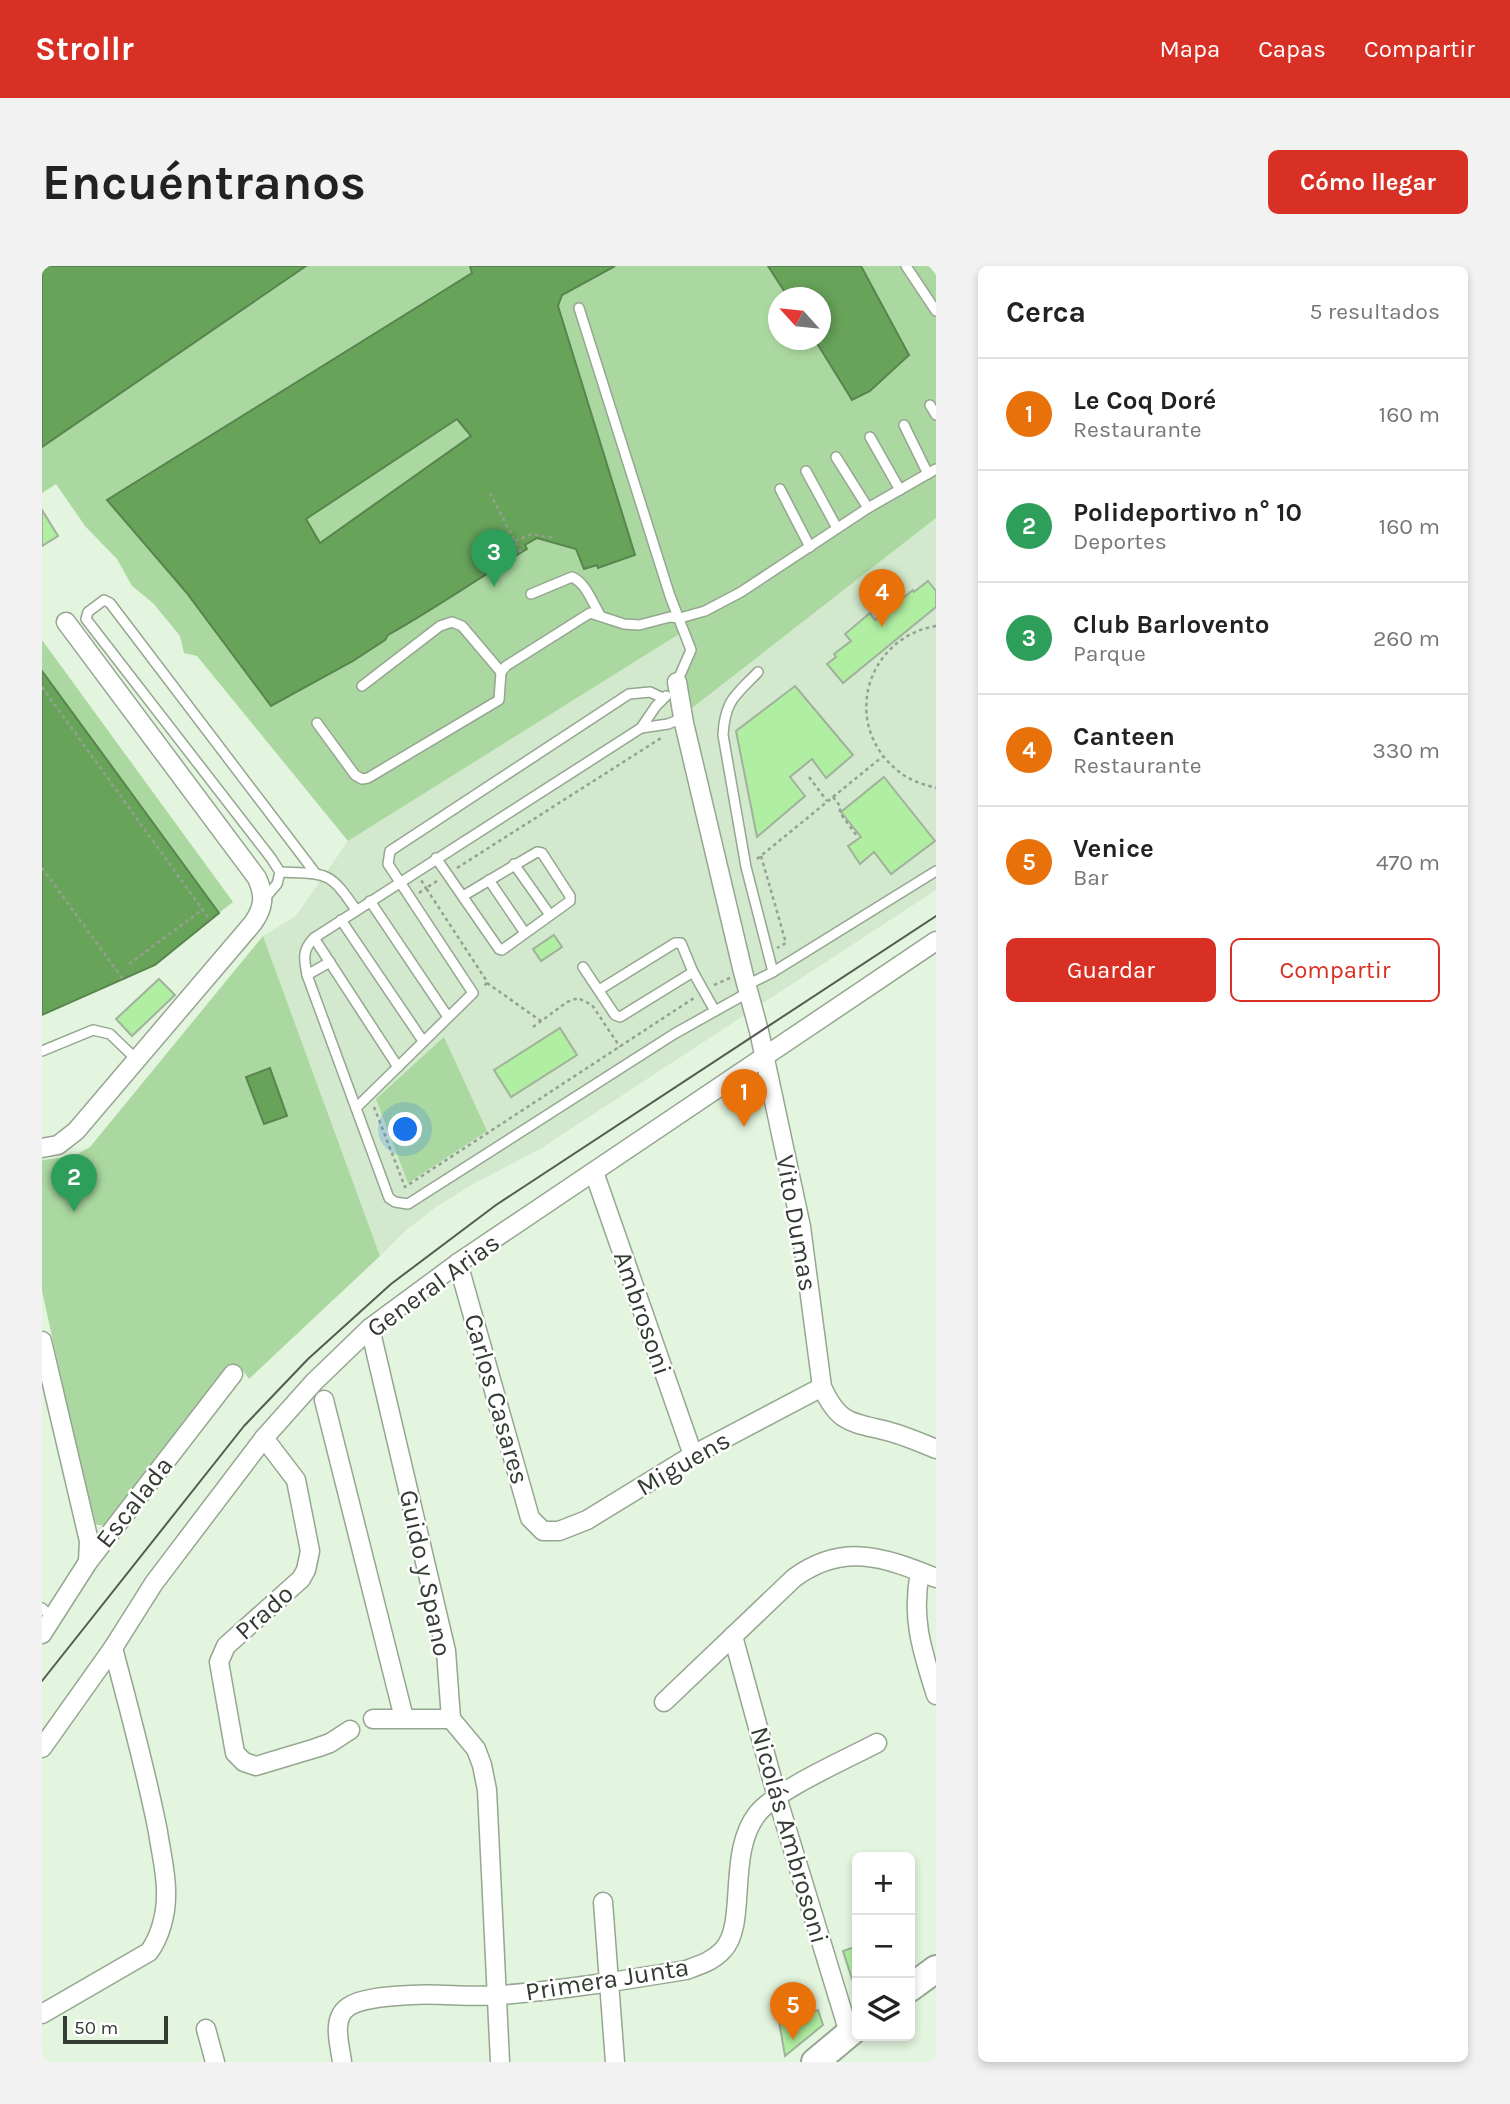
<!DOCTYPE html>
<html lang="es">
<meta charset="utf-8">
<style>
body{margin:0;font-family:Karla,sans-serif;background:#f2f2f2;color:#222}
.controls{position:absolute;right:21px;bottom:21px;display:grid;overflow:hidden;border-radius:10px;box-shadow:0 4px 10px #0003}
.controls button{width:63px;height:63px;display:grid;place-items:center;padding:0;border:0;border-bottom:2px solid #e0e0e0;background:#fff;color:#222;font:35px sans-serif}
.compass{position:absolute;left:726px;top:21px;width:63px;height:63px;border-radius:50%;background:#fff;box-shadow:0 4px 10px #0003;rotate:297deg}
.scale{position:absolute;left:21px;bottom:18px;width:105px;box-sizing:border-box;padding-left:7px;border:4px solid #343b33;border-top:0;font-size:19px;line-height:24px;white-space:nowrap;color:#343b33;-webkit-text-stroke:5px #fff;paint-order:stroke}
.you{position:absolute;left:364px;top:864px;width:24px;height:24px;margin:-18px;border:5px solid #fff;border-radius:50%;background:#1a73e8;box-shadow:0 0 0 10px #1a73e833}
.badge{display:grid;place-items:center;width:46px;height:46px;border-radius:50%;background:#d93025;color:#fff;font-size:23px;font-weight:700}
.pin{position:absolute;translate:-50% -58px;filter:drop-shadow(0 2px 4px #0008)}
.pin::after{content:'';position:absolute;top:37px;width:24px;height:21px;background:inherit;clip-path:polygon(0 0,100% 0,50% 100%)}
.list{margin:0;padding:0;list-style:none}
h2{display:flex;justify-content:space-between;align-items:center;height:91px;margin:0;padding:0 28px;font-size:30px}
h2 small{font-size:23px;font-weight:400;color:#767676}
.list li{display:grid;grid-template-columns:46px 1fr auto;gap:21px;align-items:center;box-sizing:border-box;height:112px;padding:0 28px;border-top:2px solid #e0e0e0}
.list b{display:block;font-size:26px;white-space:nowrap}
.list p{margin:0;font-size:23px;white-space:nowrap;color:#767676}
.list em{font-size:23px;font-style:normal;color:#767676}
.actions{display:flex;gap:14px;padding:21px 28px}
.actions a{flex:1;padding:16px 0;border:2px solid #d93025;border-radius:10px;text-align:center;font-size:24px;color:#d93025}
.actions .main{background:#d93025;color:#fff}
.icon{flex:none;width:38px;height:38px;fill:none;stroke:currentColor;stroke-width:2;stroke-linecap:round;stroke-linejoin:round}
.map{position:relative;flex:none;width:894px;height:1796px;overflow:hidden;border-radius:10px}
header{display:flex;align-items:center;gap:42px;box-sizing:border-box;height:98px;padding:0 35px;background:#d93025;color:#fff}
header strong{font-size:33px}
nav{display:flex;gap:38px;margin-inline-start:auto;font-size:24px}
.intro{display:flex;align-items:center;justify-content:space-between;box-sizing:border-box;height:168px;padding:0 42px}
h1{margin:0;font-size:49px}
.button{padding:18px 32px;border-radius:10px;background:#d93025;color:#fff;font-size:24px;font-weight:700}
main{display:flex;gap:42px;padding:0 42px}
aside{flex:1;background:#fff;border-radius:10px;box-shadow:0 4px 10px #0003}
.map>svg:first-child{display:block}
.built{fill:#d2e9cd}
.green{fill:#abd8a0;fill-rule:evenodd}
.water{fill:#68a35a;stroke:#58844e;stroke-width:2;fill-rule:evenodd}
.building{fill:#b0eea1;stroke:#a0b19c;stroke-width:2}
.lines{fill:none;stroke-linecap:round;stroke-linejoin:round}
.service-casing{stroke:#95a691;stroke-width:12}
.minor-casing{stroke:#95a691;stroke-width:21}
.primary-casing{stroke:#95a691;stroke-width:30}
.path{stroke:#94a191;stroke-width:2.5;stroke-dasharray:3.5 3.5;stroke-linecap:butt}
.service{stroke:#fff;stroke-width:9}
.minor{stroke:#fff;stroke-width:18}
.primary{stroke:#fff;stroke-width:26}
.tram{stroke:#535c51;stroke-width:2}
.labels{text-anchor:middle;stroke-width:5;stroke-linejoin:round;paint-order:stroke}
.street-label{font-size:26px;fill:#343b33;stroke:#fff}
</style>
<header>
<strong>Strollr</strong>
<nav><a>Mapa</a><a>Capas</a><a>Compartir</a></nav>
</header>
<div class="intro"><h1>Encuéntranos</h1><a class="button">Cómo llegar</a></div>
<main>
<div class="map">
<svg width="894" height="1796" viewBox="0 0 894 1796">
<rect width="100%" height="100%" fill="#e3f5de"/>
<path class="built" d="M894 252V624L498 883 431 918 394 941 363 965 338 990 221 670 254 650 306 575 642 365 649 384 641 448Z"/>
<g class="green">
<path d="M264 0H887L894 9V252L641 449 635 416 649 384 642 365 306 575 155 390 142 387 138 370 111 337 90 320 75 293 43 260 14 218 0 227V182ZM736 32H778V74H736Z"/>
<path d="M0 374 191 636 177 647 0 405Z"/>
<path d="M221 670 338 990 207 1113 199 1102 192 1099 185 1101 64 1259H55L50 1252 0 1025V894L32 890 48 881Z"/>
<path d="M402 771 445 865 366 917 334 833Z"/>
</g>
<g class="water">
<path d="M0 0H264L0 181Z"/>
<path d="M428 0H573L520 29 516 40 593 289 556 302 555 299 542 303 534 283 495 272 483 279 485 283C438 311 394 342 346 369L343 374 311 395 229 440 144 326 65 234 430 7ZM415 153 429 170 278 277 264 253Z"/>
<path d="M726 0H819L867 89 828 125 810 134 773 74H778V32L746 31Z"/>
<path d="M0 405 177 647 113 699 0 749Z"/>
<path d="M228 802 245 850 222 858 204 811Z"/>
</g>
<g class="building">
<path d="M0 244 16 270 0 280Z"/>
<path d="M886 315 894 325V341L801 417 785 398 794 391 792 388 809 375 803 368 828 347 833 354 871 324 872 326Z"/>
<path d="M753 420 811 489 784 512 770 493 748 511 763 530 715 571 694 465Z"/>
<path d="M842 511 893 575 849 608 832 586 818 598 806 580 819 571 799 546Z"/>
<path d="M512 669 520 681 499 695 491 683Z"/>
<path d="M117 713 133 729 90 770 74 753Z"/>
<path d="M518 762 535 789 469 831 452 804Z"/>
<path d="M815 1680V1722H813L801 1685Z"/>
<path d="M776 1744 781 1759 743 1790 737 1755Z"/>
</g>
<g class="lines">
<g class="service-casing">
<g id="service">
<path d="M864 0 894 45"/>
<path d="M537 42 628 330 649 384 635 416"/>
<path d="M888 139 894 149"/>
<path d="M862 159 886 208"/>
<path d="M828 171 858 224"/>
<path d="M794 191 826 242"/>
<path d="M764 205 795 262"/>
<path d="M738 223 768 281"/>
<path d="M489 328 530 311C544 317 550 336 558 349"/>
<path d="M320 420 398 360 410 356 420 360 459 406"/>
<path d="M641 452 626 458 599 462 272 672C260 684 262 693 265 709L347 932 353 936 366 938 632 768 707 726"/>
<path d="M275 457 313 509 320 513 326 512 457 434 459 406 464 400 548 347 582 358 597 359 628 351 638 352 663 345 699 326 826 242 894 203"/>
<path d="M599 462 614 440 624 430"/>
<path d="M394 592 457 683 460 684 528 635V630L500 587 495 586 421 630"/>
<path d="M472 598 508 649"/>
<path d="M238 606C285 608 287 604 314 644"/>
<path d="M447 614 483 667"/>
<path d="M222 633 235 618 238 606 229 592 44 353 46 346 62 334 68 337 274 608"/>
<path d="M328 635 406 751"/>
<path d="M299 654 381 775"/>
<path d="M272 672 356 801"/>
<path d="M541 701 573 749 578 751 651 706"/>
<path d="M731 706 894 605"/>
<path d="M265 709 288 696"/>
<path d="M705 719 731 706 704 601 681 469C683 434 693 430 716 406"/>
<path d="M557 724 633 677H639L651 706 673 745"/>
<path d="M0 785 51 764 68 768 95 794"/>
<path d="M314 842 431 727 346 598 348 585 587 428 608 426 621 432"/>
<path d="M0 1342 10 1352"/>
</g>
</g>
<g class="minor-casing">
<g id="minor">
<path d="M635 416 642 457 701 706 717 765 759 961 780 1121C796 1156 807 1156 841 1164 859 1168 877 1176 894 1183"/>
<path d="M0 882 16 879 34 865 211 657C222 641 223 630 215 612L24 356"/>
<path d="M552 906 651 1189"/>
<path d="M416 997 488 1252 501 1265H517L545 1254 651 1189 780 1121"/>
<path d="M328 1062 404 1385 409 1453 434 1483 440 1499 445 1524 458 1796"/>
<path d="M0 1075 47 1275 46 1296"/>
<path d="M282 1134 362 1452"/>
<path d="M222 1172 254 1214 268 1285 264 1304 259 1313 184 1380 177 1396 193 1487 202 1496 214 1500 274 1482 288 1477 308 1464"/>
<path d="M878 1306C869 1353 880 1384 894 1429"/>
<path d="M0 1368 46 1296 191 1108"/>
<path d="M691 1370 735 1531 807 1767"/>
<path d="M622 1436 752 1312C801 1276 842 1291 894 1312"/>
<path d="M331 1453H409"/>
<path d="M0 1482 71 1382 112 1317 222 1172 272 1116 328 1062 416 997 894 675"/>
<path d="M561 1636 573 1796"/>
<path d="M0 1748 107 1686C118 1671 124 1649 124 1630 125 1609 119 1587 116 1566 104 1504 87 1443 71 1382"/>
<path d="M164 1763 173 1796"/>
<path d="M300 1796C298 1779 289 1753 306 1741 320 1731 352 1730 369 1729 399 1727 429 1732 459 1729 521 1724 583 1714 644 1704 658 1699 671 1695 681 1684 706 1658 684 1586 716 1547 736 1523 805 1493 835 1477"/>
</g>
</g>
<g class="primary-casing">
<g id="primary">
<path d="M868 1722 894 1703"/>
<path d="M773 1796 815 1761"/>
</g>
</g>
<g class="path">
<path d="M448 227 479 287"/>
<path d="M473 275 490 268 511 272"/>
<path d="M894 360C824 372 799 458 855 504 866 514 880 518 894 522"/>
<path d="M0 421 168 654"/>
<path d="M767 511 785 535"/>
<path d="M791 531 798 540V547L815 570"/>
<path d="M719 590 744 677 735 682"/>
<path d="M715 593 840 491"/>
<path d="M0 602 81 713"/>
<path d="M415 602 619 472"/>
<path d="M395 615 384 622 444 714 445 717 440 722"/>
<path d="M377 627 384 622 379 614"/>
<path d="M87 698 160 644"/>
<path d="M445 717 499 755"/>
<path d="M672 719 688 712"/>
<path d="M491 761 525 736 536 732 550 739 578 781"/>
<path d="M332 841 363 921 652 732"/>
</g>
<use href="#service" class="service"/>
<use href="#minor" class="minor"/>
<use href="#primary" class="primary"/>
<path class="tram" d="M0 1415 202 1160 266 1093 349 1018 454 939 894 650"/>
</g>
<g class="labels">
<g class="street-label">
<text transform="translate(755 957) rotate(80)" y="9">Vito Dumas</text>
<text transform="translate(391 1019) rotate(-36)" y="9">General Arias</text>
<text transform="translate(601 1047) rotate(71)" y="9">Ambrosoni</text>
<text transform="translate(455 1133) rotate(74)" y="9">Carlos Casares</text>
<text transform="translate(641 1197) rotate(-30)" y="9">Miguens</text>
<text transform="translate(92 1236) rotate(-52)" y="9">Escalada</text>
<text transform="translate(384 1307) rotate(78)" y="9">Guido y Spano</text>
<text transform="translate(222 1346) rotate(-42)" y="9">Prado</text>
<text transform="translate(748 1569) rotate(74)" y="9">Nicolás Ambrosoni</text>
<text transform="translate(565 1713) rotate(-9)" y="9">Primera Junta</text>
</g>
</g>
</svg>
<div class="controls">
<button>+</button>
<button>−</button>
<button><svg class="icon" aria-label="layers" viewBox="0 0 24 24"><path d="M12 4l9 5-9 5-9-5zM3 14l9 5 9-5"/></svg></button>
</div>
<svg class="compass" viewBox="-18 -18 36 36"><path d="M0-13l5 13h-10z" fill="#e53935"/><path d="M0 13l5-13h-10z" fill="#767676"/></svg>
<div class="scale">50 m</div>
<div class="you"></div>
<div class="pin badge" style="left:702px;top:861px;background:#e8710a">1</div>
<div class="pin badge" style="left:32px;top:946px;background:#2e9e5b">2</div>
<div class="pin badge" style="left:452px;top:321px;background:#2e9e5b">3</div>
<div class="pin badge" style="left:840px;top:361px;background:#e8710a">4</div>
<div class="pin badge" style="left:751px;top:1774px;background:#e8710a">5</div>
</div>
<aside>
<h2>Cerca<small>5 resultados</small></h2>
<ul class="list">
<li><span class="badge" style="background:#e8710a">1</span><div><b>Le Coq Doré</b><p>Restaurante</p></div><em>160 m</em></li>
<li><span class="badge" style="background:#2e9e5b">2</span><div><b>Polideportivo n° 10</b><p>Deportes</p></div><em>160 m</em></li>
<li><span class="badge" style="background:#2e9e5b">3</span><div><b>Club Barlovento</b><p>Parque</p></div><em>260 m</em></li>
<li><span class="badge" style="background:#e8710a">4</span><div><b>Canteen</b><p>Restaurante</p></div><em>330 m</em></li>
<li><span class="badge" style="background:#e8710a">5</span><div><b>Venice</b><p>Bar</p></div><em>470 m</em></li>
</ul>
<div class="actions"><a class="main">Guardar</a><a>Compartir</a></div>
</aside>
</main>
